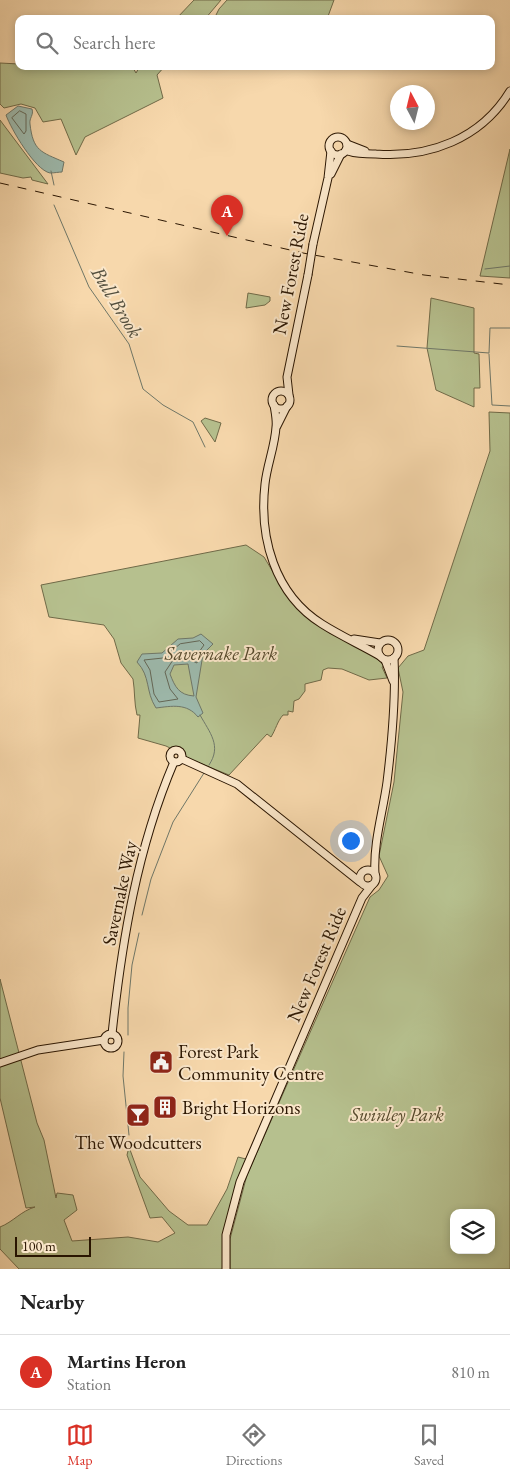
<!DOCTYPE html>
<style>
body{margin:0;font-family:"EB Garamond",serif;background:#f2f2f2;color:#222}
.controls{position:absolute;right:15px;bottom:15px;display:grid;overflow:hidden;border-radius:10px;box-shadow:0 2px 8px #0003}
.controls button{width:45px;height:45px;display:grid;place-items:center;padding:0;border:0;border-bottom:1px solid #e0e0e0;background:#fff;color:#222;font:25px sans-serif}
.compass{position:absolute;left:390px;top:85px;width:45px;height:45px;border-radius:50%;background:#fff;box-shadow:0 2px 8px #0003;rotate:353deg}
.scale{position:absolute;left:15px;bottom:12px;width:76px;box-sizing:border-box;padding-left:5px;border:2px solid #2a1501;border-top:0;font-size:14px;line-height:18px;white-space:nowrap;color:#2a1501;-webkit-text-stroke:4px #fae6c9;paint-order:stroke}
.you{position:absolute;left:350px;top:840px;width:18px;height:18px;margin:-12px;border:4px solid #fff;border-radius:50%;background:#1a73e8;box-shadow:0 0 0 8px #1a73e833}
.badge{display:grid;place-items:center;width:32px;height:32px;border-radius:50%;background:#d93025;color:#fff;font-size:16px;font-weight:700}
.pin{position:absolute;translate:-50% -41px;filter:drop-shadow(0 1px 2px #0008)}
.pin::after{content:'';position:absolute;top:26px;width:18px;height:15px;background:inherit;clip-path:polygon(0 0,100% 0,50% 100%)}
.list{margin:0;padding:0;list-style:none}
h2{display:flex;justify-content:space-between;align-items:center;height:65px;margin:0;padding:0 20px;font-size:21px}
h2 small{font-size:16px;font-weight:400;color:#767676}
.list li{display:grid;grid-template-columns:32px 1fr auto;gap:15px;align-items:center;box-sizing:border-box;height:75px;padding:0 20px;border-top:1px solid #e0e0e0}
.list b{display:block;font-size:19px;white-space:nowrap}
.list p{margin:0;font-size:16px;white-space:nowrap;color:#767676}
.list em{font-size:16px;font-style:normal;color:#767676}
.icon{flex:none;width:28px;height:28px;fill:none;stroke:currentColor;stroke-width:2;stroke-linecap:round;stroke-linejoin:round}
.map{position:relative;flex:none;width:510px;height:1269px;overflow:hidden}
.search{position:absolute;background:#fff;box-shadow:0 2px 8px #0003;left:15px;right:15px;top:15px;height:55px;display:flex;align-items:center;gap:12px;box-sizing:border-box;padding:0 18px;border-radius:10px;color:#767676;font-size:19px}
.sheet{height:140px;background:#fff}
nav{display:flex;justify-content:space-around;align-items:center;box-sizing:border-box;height:70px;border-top:1px solid #e0e0e0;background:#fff;font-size:14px;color:#767676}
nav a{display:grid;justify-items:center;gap:2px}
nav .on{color:#d93025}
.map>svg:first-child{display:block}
.green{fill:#b6c08e;stroke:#706a48;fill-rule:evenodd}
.water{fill:#9db9ac;stroke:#6f7768;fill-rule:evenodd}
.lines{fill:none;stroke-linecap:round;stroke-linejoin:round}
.shore{stroke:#646756;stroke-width:1}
.stream{stroke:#6f7768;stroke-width:1}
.secondary-casing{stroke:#2a1501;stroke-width:9}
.secondary{stroke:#fae6c9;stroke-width:7}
.rail{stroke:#2a1501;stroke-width:1;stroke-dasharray:9 9;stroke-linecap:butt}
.secondary-bridge-casing{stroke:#2a1501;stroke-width:9;stroke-linecap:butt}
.secondary-bridge{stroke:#fae6c9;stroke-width:7}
.labels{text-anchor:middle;stroke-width:4;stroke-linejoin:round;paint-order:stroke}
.street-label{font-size:19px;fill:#2a1501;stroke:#fae6c9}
.park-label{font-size:19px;font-style:italic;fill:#54482b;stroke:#fae6c9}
.poi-label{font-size:19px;fill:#2a1501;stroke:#fae6c9;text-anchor:start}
.water-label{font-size:20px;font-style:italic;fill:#524e3d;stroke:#fae6c9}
</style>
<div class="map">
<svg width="510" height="1269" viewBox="0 0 510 1269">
<rect width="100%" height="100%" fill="#f7d8ac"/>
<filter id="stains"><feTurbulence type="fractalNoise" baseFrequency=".004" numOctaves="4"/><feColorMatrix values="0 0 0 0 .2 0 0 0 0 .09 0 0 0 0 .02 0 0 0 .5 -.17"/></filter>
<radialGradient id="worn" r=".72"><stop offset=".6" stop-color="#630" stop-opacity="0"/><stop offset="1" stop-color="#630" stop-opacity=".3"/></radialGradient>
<g class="green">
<path d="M194 0H221L205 19H176Z"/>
<path d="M227 0H334L327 19H214L219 9Z"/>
<path d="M0 63 19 64V66H132L136 73 140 66H165L157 75 163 98 85 137 76 155 61 119 43 122 35 108 21 104 4 108 0 104Z"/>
<path d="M0 120 48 184 32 180 31 177 23 178 0 173Z"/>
<path d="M510 149V278L480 276Z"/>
<path d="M248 293 270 297V301L265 305 246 308Z"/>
<path d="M431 298 474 308V353L479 354 480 388H474V407L436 390 427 348Z"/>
<path d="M489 412 510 413V1269H230V1239L247 1175 370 897 379 890 388 876 379 856 394 782 403 692 398 668 408 656 424 650 490 451ZM454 1213H491V1250H454Z"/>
<path d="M205 418 221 423 215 442 201 421Z"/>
<path d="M246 545 264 557 288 597 329 633 373 654 384 666 382 667 387 678 369 680 342 669 328 668 323 670 321 680 305 684V691L299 699 294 701 293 712 288 711V715H283C277 722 276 729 271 737L267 734 229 775 187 758 186 756 166 746 138 738 140 715H137C134 703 135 691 133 679L121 663 114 639 104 625 49 617 41 585Z"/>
<path d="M0 979 37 1123 44 1140 56 1198 57 1193 73 1195 77 1210 64 1220 72 1241 128 1237 158 1242 175 1233 162 1217 150 1218 127 1155 129 1147 140 1177 169 1211 188 1225H207L227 1189 238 1157 246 1159 226 1235 224 1269H19L0 1249V1227C13 1222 21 1211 35 1207L26 1208 0 1098Z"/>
</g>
<g class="water">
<path d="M18 106 32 109C34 115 29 118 30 124 33 151 41 152 64 162L62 172C59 172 54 173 50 173 35 170 11 129 6 115Z"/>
<path d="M201 634 213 644 203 654 196 697 203 713 198 717C187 703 172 706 156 708 145 691 151 677 137 662L142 654 162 653 178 639 193 638ZM188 664 194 696C179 695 175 687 170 674L174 665Z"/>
</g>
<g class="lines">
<g class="shore">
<path d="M20 111 26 114V131L24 134 12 118Z"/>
<path d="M200 641 204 645 199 652 197 663 188 659 173 660 165 672 170 689 178 699 159 702 154 694 150 670 144 660 163 658 180 644Z"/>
</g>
<g class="stream">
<path d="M51 171 54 185"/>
<path d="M54 205 89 287 129 344 143 389 163 405 193 422 205 447"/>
<path d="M485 269 510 266"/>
<path d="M397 346 489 353 490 328H510"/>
<path d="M489 354 492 405 510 406"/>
<path d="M200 715C210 733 222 746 209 765"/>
<path d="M142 915 151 879 173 822 204 773"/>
<path d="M128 1035V1008L132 965 139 933"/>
<path d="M124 1052 123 1076 129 1135"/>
</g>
<g class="secondary-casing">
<g id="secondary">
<circle cx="338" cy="146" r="9"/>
<path d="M347 144 365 151"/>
<path d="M346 150C354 155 366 153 376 154 429 158 481 139 510 91"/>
<path d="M331 174 341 154"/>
<path d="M313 244 328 178 331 151"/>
<circle cx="281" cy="400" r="9"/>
<path d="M289 395 287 377 308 275"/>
<path d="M274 405C275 412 277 420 276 427 275 446 267 465 265 484 259 537 274 594 322 624 341 636 361 645 380 656"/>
<path d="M277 426 287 406"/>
<path d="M354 639 380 643"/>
<circle cx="388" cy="650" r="10"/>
<path d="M385 660 393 681"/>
<circle cx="176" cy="756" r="6"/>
<path d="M182 759 237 784 360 882"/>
<circle cx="368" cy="878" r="8"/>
<path d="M375 874C373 843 383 812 387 782 392 741 396 699 394 658"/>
<path d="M112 1034C122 941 137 849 174 762"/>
<circle cx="111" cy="1041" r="7"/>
<path d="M0 1063 38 1050 104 1040"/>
<path d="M226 1269V1235L240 1182 362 898 372 885"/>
</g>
</g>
<use href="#secondary" class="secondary"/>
<path class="rail" d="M0 183 303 253 424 275 510 285"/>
<g class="secondary-bridge-casing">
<path id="secondary-bridge" d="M308 275 313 244"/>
</g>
<use href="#secondary-bridge" class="secondary-bridge"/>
</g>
<defs>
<g id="civic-square" transform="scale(1.25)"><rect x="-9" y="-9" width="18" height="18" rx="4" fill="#8f2418" stroke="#fae6c9"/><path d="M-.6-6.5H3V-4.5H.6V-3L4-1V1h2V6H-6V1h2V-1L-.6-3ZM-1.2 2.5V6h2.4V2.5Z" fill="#fff"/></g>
<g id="building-square" transform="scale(1.25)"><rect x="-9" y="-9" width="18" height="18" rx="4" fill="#8f2418" stroke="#fae6c9"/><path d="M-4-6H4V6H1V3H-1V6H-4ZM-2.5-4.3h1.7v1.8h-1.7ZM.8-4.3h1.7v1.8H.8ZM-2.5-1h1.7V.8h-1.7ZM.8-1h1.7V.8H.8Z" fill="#fff"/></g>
<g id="bar-square" transform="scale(1.25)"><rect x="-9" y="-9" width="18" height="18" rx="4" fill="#8f2418" stroke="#fae6c9"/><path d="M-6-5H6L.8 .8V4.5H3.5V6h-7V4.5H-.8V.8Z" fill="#fff"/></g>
</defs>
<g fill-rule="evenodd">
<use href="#civic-square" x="161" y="1062"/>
<use href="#building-square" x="165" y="1107"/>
<use href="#bar-square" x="138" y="1115"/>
</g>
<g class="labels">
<g class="street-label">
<text transform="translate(290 274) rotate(-79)" y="7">New Forest Ride</text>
<text transform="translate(119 893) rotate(-78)" y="7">Savernake Way</text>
<text transform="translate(316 964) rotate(-67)" y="7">New Forest Ride</text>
</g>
<g class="park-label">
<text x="221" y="660">Savernake Park</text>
<text x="397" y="1121">Swinley Park</text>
</g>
<g class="poi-label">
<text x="178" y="1058">Forest Park<tspan x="178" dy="22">Community Centre</tspan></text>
<text x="182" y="1114">Bright Horizons</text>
<text x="138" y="1149" text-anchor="middle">The Woodcutters</text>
</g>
<g class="water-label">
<text transform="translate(117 302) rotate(59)" y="7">Bull Brook</text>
</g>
</g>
<rect width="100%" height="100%" filter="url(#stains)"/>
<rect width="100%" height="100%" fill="url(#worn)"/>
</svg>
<div class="controls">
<button><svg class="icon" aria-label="layers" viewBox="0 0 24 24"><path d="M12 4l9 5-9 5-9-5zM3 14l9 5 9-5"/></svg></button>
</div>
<svg class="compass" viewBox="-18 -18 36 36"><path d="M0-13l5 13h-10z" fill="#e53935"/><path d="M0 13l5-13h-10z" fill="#767676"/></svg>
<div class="scale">100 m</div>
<div class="you"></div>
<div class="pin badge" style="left:227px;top:236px">A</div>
<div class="search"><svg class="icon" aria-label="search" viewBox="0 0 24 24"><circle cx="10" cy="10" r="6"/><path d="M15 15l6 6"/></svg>Search here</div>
</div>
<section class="sheet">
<h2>Nearby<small></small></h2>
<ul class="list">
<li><span class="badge">A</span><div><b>Martins Heron</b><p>Station</p></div><em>810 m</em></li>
</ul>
</section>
<nav>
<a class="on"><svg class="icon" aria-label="map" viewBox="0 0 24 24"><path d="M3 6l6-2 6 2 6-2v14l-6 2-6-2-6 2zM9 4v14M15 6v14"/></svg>Map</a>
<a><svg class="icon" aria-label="directions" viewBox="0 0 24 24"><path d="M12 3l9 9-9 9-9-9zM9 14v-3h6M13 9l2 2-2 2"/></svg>Directions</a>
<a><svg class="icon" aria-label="saved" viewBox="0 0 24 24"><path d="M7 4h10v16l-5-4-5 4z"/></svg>Saved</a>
</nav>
